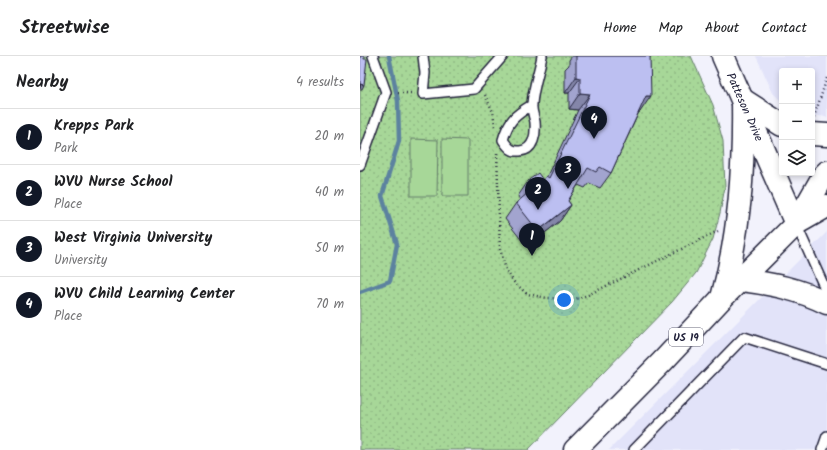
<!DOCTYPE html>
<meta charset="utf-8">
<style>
body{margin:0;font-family:Kalam,sans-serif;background:#f6f6f6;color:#202124}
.controls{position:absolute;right:12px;top:12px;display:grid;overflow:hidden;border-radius:4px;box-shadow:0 2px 6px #0003}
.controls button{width:36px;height:36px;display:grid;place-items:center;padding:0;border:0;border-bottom:1px solid #e0e0e0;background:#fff;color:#202124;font:20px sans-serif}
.you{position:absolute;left:204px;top:244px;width:14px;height:14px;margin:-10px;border:3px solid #fff;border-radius:50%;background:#1a73e8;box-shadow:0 0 0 6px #1a73e833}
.badge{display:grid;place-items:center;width:26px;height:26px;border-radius:50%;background:#111827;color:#fff;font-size:13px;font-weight:700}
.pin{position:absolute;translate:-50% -33px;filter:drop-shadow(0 1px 2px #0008)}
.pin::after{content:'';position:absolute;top:21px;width:14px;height:12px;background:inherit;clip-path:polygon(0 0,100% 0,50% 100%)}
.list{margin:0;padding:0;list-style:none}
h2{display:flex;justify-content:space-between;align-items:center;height:52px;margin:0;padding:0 16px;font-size:17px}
h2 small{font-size:13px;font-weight:400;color:#757577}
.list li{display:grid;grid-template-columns:26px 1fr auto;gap:12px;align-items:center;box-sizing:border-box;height:56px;padding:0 16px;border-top:1px solid #e0e0e0}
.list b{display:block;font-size:15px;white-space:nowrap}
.list p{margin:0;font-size:13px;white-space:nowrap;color:#757577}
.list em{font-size:13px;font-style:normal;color:#757577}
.icon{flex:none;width:22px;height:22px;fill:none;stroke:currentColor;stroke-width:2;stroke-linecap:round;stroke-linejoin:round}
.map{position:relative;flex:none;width:467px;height:394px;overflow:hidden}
header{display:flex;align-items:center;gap:24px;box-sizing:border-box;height:56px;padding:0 20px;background:#fff;border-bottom:1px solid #e0e0e0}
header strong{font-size:19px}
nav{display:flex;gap:22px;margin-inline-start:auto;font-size:14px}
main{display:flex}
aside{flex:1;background:#fff}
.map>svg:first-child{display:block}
.built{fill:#e2e3f9}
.park{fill:url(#park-dots);stroke:#647c6a}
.garden{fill:#a7d798;stroke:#647c6a}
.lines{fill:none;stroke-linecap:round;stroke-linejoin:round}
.stream{stroke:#5c829f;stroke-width:4.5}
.lane-casing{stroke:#22223b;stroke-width:12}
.primary-casing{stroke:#22223b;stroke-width:25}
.path{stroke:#22223b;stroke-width:2.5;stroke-dasharray:1 3;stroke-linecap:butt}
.lane{stroke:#fff;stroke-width:9}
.primary{stroke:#fff;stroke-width:22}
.wall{fill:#a2a4cf;stroke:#22223b}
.shaded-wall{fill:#8486a9;stroke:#22223b}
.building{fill:#bcbff1;stroke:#22223b}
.labels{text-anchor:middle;stroke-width:4;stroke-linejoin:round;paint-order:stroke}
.shield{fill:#fff;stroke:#646476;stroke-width:1}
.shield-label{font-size:11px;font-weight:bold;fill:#22223b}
.street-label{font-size:12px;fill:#22223b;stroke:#fff}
</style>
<header>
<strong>Streetwise</strong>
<nav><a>Home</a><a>Map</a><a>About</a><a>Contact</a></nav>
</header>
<main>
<aside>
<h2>Nearby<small>4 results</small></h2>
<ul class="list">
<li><span class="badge">1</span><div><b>Krepps Park</b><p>Park</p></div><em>20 m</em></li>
<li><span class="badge">2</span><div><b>WVU Nurse School</b><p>Place</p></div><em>40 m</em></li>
<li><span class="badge">3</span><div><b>West Virginia University</b><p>University</p></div><em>50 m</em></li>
<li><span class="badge">4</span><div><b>WVU Child Learning Center</b><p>Place</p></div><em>70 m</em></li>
</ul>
</aside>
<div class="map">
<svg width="467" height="394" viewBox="0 0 467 394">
<defs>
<pattern id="park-dots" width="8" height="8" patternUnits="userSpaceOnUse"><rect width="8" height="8" fill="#a7d798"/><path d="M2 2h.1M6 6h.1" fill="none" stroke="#8fb884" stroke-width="1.8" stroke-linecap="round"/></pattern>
</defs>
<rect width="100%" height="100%" fill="#f2f2fc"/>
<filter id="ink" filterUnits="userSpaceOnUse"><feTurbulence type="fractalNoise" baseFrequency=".025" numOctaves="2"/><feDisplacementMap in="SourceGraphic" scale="8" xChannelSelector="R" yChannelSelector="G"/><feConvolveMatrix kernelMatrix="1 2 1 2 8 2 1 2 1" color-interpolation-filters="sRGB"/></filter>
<g filter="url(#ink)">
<g class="built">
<path d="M396 0H467V61L452 59V15H422V46L413 37Z"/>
<path d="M467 176V394H249Z"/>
</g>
<path class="park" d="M0 0H331L353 49 363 85 365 131 360 157 353 183 336 217 312 246 168 394H0Z"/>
<g class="garden">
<path d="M51 83 78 84 77 140H51Z"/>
<path d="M82 83 108 84V140H82Z"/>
</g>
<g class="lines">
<path class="stream" d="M0 236 30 225 37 188 22 140 39 85 38 45 29 0"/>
<g class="lane-casing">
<g id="lane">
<path d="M63 0 65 17 63 38 114 33 143 0"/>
<path d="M172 49C155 59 148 65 143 84 148 91 151 96 160 95 174 94 176 78 175 66 174 60 171 54 172 48 173 32 179 16 182 0"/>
<path d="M0 109 26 36 13 0"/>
<path d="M436 168 467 237"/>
<path d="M274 394 384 281 467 308"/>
<path d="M462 394 467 380"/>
</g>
</g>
<g class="primary-casing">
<g id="primary">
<path d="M363 0 436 168"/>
<path d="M383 44 422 69"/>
<path d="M452 78 467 79"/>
<path d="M437 167 467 150"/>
<path d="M382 224C413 228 438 233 467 247"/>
<path d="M362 242C380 175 384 113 383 44"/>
<path d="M215 394 303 305 362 242 436 168 464 119 467 116"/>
</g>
</g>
<g class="path">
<path d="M38 37H51"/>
<path d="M125 39 133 56 135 70"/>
<path d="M454 61 467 22"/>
<path d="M137 97 140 193 146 214 154 226 167 238 187 242 215 243 228 239 358 175"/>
</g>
<use href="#lane" class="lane"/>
<use href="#primary" class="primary"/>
</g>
<path class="wall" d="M212 0H290L280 56H279L251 117 240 132 229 127 225 132 218 129 208 145 211 149 200 165 167 191 145 163 156 147 160 144 158 140 169 124H183L187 120 218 54 209 53V37H205V13L209 9V4Z"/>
<g class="shaded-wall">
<path d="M216 21 220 22 209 37H205Z"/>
<path d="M0 28 4 29 2 33H0Z"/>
<path d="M220 37 230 38 218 54 209 53Z"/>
<path d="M286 40H291L280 56H275Z"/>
<path d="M211 149 200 165 167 191 178 175Z"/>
</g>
<g class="building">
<path d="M0 0H4V3H7L4 29 0 28V32Z"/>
<path d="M216 0H290L291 40H286L251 117 240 111 236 116 228 112 208 145 211 149 178 175 156 147 174 132 169 124 178 117 183 124 186 120 189 122 230 38 220 37V22L216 21Z"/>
</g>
</g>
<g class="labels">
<rect class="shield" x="309" y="272" width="34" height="18" rx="3"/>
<g class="shield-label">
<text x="326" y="285">US 19</text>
</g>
<g class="street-label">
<text transform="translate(385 51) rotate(66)" y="4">Patteson Drive</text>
</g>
</g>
</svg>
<div class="controls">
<button>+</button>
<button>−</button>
<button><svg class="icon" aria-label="layers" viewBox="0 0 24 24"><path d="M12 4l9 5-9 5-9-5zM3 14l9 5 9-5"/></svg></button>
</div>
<div class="you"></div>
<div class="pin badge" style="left:172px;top:200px">1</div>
<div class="pin badge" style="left:178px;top:154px">2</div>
<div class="pin badge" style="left:208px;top:133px">3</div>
<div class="pin badge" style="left:234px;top:83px">4</div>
</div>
</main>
